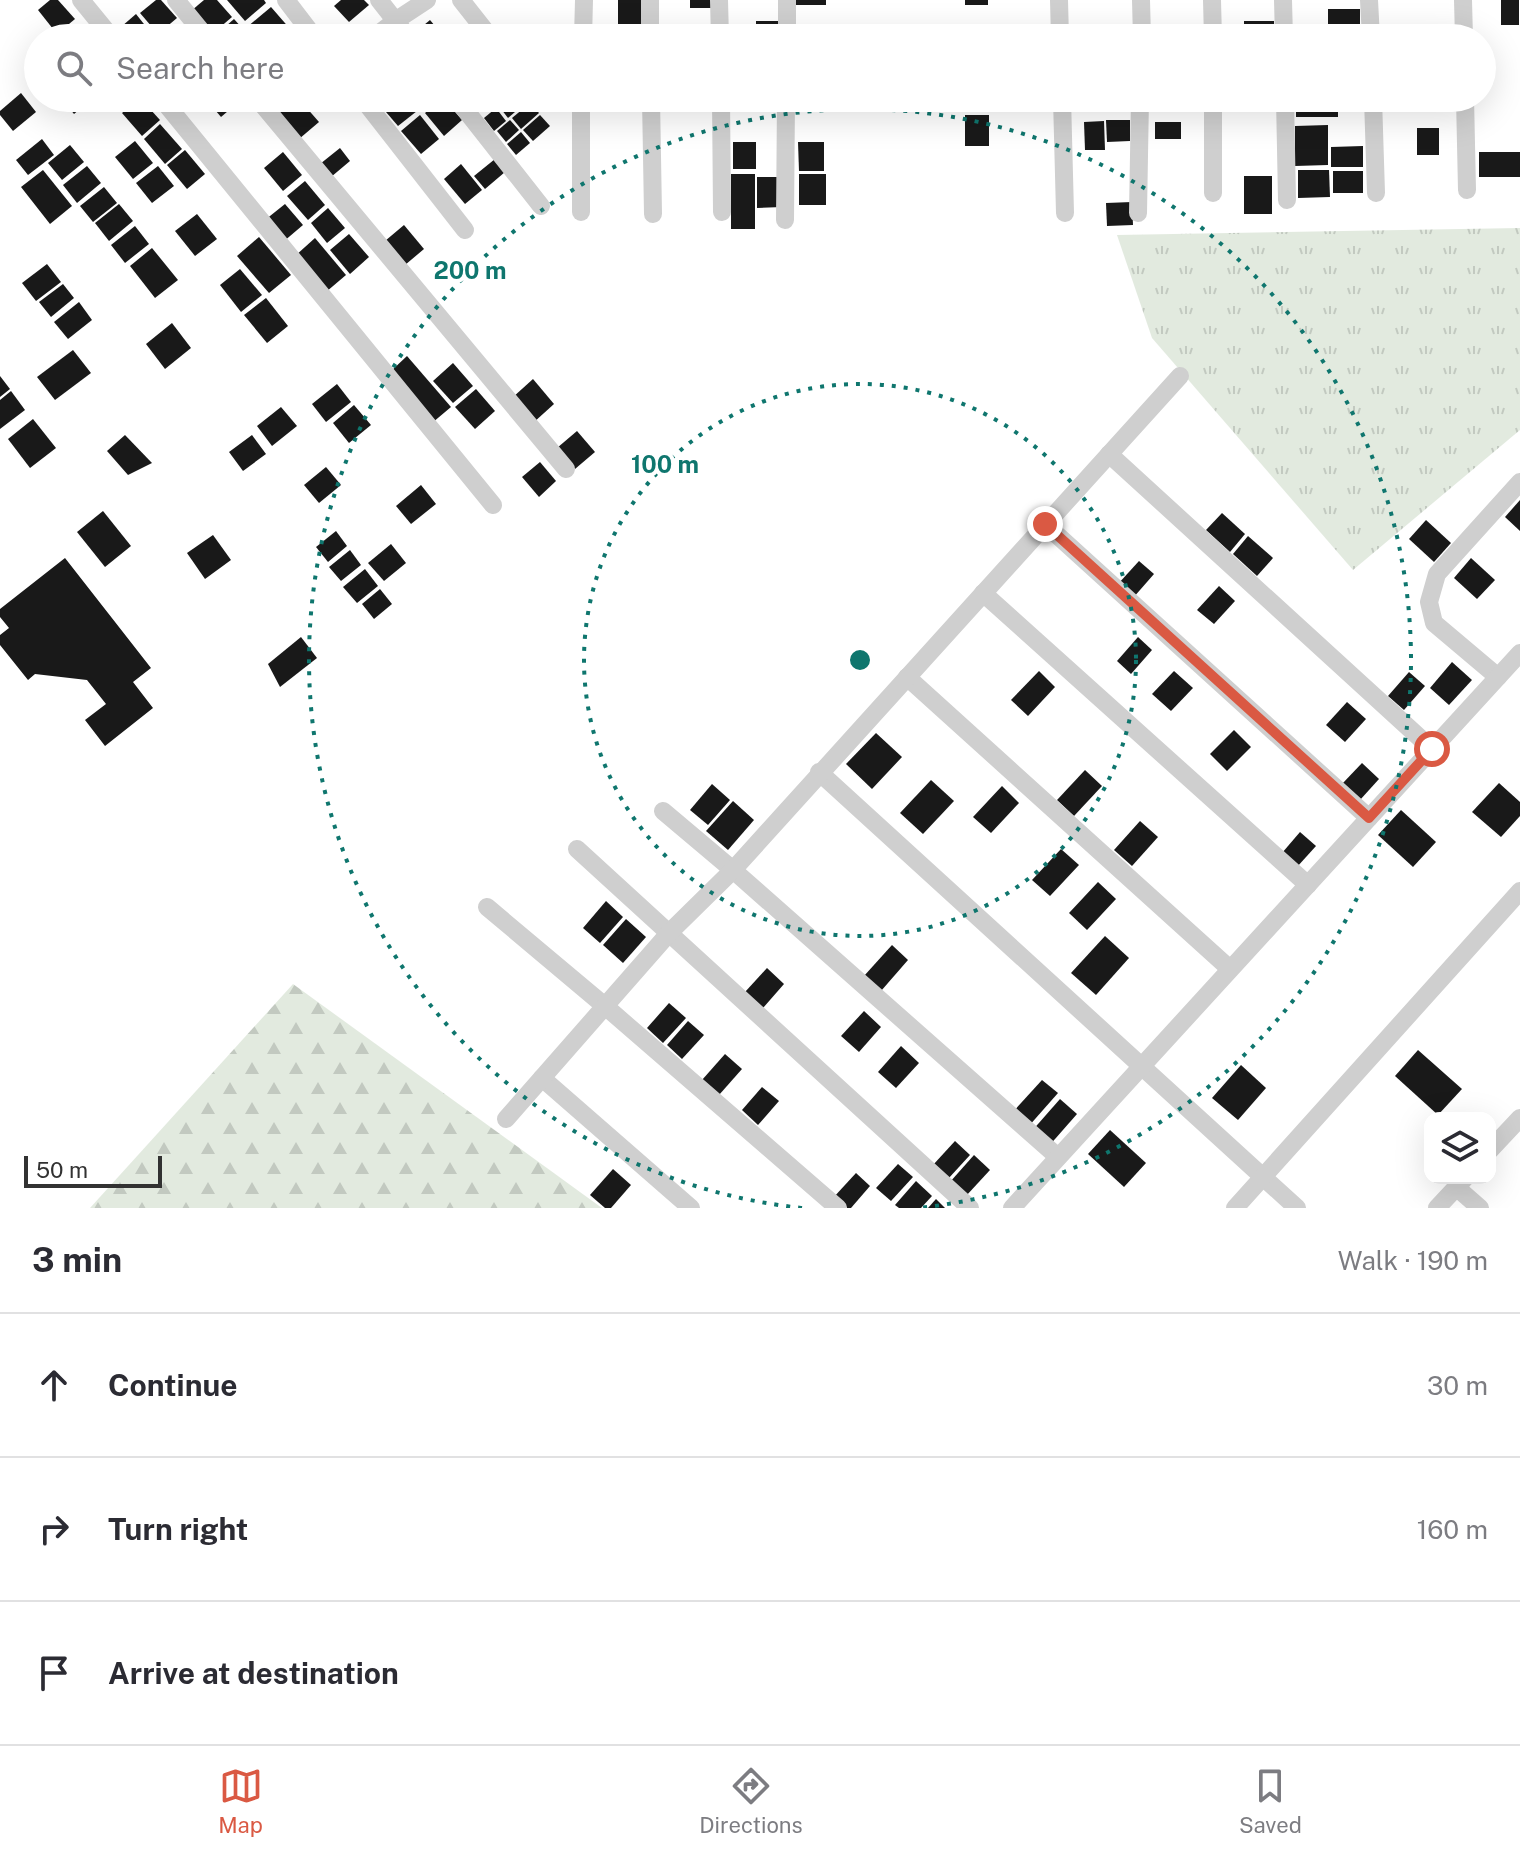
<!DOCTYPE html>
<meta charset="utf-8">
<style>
body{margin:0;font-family:"Public Sans",sans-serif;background:#f7f7f7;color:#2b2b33}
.controls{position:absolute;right:24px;bottom:24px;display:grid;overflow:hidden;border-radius:16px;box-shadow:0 8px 32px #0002}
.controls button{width:72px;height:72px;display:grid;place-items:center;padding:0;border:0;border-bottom:2px solid #e1e1e2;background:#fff;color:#2b2b33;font:40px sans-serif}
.scale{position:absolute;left:24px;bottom:20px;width:138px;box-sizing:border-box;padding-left:8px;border:4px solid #323232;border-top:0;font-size:22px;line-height:28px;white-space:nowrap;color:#323232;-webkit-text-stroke:6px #fff;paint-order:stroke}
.stop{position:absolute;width:24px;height:24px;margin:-18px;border:6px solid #da5943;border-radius:50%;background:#fff}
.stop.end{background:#da5943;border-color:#fff;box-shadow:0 2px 8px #0008}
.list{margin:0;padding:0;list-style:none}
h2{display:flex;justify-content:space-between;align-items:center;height:104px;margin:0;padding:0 32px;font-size:34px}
h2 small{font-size:26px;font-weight:400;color:#7c7c81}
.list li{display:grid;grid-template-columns:52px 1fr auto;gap:24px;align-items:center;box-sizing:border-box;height:144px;padding:0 32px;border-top:2px solid #e1e1e2}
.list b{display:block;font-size:30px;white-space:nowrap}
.list em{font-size:26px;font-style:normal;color:#7c7c81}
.icon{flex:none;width:44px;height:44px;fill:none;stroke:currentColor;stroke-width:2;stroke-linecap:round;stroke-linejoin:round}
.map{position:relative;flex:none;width:1520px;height:1208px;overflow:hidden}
.search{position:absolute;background:#fff;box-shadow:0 8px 32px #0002;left:24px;right:24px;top:24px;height:88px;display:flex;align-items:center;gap:20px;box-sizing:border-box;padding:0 28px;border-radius:44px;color:#7c7c81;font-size:30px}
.sheet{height:536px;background:#fff}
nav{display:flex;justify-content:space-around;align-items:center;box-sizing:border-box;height:112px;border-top:2px solid #e1e1e2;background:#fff;font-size:22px;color:#7c7c81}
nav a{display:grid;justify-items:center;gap:4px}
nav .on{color:#da5943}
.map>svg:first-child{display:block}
.grass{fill:url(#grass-tufts)}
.forest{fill:url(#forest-firs)}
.building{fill:#191919}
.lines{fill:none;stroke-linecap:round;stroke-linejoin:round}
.street{stroke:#cfcfcf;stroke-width:18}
.route{stroke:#da5943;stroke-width:10}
.ring{fill:none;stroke:#0f766e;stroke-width:4;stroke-dasharray:4 8}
.centre{fill:#0f766e;stroke:#fff;stroke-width:4}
.ring-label{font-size:24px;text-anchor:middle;font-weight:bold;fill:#0f766e;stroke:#fff;stroke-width:8;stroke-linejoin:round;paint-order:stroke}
</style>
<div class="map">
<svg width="1520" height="1208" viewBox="0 0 1520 1208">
<defs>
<pattern id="grass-tufts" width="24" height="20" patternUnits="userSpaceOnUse" patternTransform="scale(2)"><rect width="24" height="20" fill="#e2eadf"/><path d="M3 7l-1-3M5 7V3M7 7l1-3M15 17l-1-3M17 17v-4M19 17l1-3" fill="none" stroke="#c2c9c0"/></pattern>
<pattern id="forest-firs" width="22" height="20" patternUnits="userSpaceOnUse" patternTransform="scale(2)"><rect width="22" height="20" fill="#e2eadf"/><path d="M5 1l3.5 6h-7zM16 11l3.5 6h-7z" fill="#c2c9c0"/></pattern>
</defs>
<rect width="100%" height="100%" fill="#fff"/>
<path class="grass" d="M1520 228V430L1353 570 1152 338 1117 235Z"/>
<path class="forest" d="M293 984 602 1208H90Z"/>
<g class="building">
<path d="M50 0H58L75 19 57 34 38 10Z"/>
<path d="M156 0H161L177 18 158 34 140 13Z"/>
<path d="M204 0H217L232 17 211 35 191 11Z"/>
<path d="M227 0H264L266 3 245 21Z"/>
<path d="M341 0H364L369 5 349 22 334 6Z"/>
<rect x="618" y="0" width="25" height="24"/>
<rect x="690" y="0" width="22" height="8"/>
<rect x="796" y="0" width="30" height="5"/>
<rect x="965" y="0" width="23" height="5"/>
<rect x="1501" y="0" width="18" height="25"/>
<path d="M271 7 298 38H256L247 27Z"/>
<rect x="1328" y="9" width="32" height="15"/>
<path d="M136 14 155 38H119L114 33Z"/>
<path d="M234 19 251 38H222L218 33Z"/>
<path d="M430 20 445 38H415L412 35Z"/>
<rect x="756" y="21" width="25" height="17"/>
<rect x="1244" y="21" width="30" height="17"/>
<path d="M179 24 191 38H162Z"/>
<rect x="1292" y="24" width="32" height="14"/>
<rect x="618" y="27" width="26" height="11"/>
<path d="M38 52V70L29 59Z"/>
<path d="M21 93 36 112 13 131 0 115V111Z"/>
<path d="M61 98H93L74 114Z"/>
<path d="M111 98H136L121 110Z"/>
<path d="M140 98 160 120 142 136 122 113Z"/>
<path d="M205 98H239L241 100 221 117Z"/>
<path d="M296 98H298L319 122 299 139 278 114Z"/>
<path d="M388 98H406L417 111 398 126 380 105Z"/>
<path d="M412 98H436L422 110Z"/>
<path d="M443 98 462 120 444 136 425 113Z"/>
<path d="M507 98H527L529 100 508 118 498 105Z"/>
<path d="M617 98H644L645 108 617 109Z"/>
<rect x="730" y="98" width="24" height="14"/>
<rect x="1243" y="98" width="29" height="4"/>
<rect x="1296" y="101" width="42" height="16"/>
<path d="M530 103 539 113 521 129 512 118Z"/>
<path d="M496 108 506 121 494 131 484 118Z"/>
<path d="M420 115 439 139 421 154 401 131Z"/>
<path d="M540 115 550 126 533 141 523 130Z"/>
<rect x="965" y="115" width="24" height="31"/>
<path d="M510 120 519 130 506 142 497 131Z"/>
<path d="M1106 120H1130V141L1107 142Z"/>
<path d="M1104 121 1105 150H1085L1084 122Z"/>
<rect x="1155" y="122" width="26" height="17"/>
<path d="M160 124 182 149 165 164 144 139Z"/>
<path d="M1328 125V165L1295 166V126Z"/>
<rect x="1417" y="128" width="22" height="27"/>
<path d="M521 132 530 143 516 155 507 144Z"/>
<path d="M42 139 54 155 28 175 16 160Z"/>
<path d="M135 141 153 163 133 179 115 157Z"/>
<rect x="733" y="142" width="23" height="27"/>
<path d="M798 142H824V171H799Z"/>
<path d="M70 145 84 162 62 180 48 163Z"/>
<path d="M1363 146V167H1331V147Z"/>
<path d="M340 148 350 161 331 177 320 164Z"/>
<path d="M185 150 205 174 187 189 167 165Z"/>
<path d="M283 152 302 175 283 191 264 168Z"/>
<rect x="1479" y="152" width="41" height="25"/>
<path d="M495 159 505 172 485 189 474 176Z"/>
<path d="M461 164 482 190 465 204 444 179Z"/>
<path d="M87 166 101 183 77 203 63 185Z"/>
<path d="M158 166 174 186 152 203 136 183Z"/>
<path d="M43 170 72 206 50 224 21 187Z"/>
<path d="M1298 170H1329L1330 197 1298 198Z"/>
<rect x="1333" y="171" width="30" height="22"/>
<rect x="731" y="174" width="24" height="55"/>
<rect x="799" y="174" width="27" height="31"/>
<rect x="1244" y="176" width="28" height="38"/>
<path d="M757 177H782V207L757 208Z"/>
<path d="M305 181 325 205 308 220 287 196Z"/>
<path d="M104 187 117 203 93 222 80 206Z"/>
<path d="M1132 202 1133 225 1107 226 1106 203Z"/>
<path d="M119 204 133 221 109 241 95 223Z"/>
<path d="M285 204 303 225 283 242 265 220Z"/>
<path d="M328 208 345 228 327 243 311 223Z"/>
<path d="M197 214 217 239 195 256 175 231Z"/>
<path d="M404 225 424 249 405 265 385 241Z"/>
<path d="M135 226 149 244 125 263 111 245Z"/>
<path d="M349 234 369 257 350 274 330 250Z"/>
<path d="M259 237 291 275 269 293 237 256Z"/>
<path d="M315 238 346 275 326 292 295 256Z"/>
<path d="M152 248 178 280 155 298 130 266Z"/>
<path d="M47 264 61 282 36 301 22 283Z"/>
<path d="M240 269 262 295 241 312 220 285Z"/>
<path d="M63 284 74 298 51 317 39 302Z"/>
<path d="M266 298 288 326 267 343 244 315Z"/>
<path d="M79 302 92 320 68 339 54 322Z"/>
<path d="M172 323 191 348 165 369 146 344Z"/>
<path d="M73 350 91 373 55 400 37 377Z"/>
<path d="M407 356 451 407 432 423 389 373Z"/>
<path d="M453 363 473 386 453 403 433 381Z"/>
<path d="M0 376 10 389 0 397Z"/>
<path d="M533 379 554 404 533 423 512 398Z"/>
<path d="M337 384 351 402 326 422 312 404Z"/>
<path d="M476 389 495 411 475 429 455 407Z"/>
<path d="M11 391 25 410 0 429V400Z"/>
<path d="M354 405 371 425 349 443 333 423Z"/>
<path d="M281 407 297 426 272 446 257 426Z"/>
<path d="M33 419 56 448 30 468 8 439Z"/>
<path d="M577 431 595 452 575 469 557 448Z"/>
<path d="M125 435 152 463 128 475 107 451Z"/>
<path d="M252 435 266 454 243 471 229 452Z"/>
<path d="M540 462 556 481 539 497 522 477Z"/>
<path d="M326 467 341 485 319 503 304 485Z"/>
<path d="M421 485 436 504 411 524 396 506Z"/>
<path d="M1520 500V531L1505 517Z"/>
<path d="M103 511 131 546 105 567 77 532Z"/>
<path d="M1222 513 1245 534 1230 552 1206 530Z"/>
<path d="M1426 520 1451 543 1434 562 1409 539Z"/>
<path d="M336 531 347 546 328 562 316 547Z"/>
<path d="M213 535 231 560 205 579 187 553Z"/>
<path d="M1248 536 1273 558 1257 576 1233 554Z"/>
<path d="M391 544 406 563 384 581 368 563Z"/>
<path d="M350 550 361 565 341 581 329 567Z"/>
<path d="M65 558 151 668 133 682 153 708 105 746 85 720 106 704 87 680 35 674 28 680 0 645V635L9 628 0 617V609Z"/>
<path d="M1471 558 1495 580 1477 599 1454 578Z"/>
<path d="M1139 561 1154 574 1133 598 1118 584Z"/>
<path d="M365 569 378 586 357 603 343 587Z"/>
<path d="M1219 586 1235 601 1214 624 1197 610Z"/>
<path d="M380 589 392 604 374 619 362 604Z"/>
<path d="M301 637 317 658 280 687 268 664Z"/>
<path d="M1138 637 1152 650 1131 674 1117 661Z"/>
<path d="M1452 662 1472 680 1449 705 1430 688Z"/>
<path d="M1039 671 1055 687 1028 716 1011 700Z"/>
<path d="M1174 671 1193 688 1171 711 1152 694Z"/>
<path d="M1409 672 1425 686 1404 710 1388 696Z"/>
<path d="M1347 702 1366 719 1345 742 1326 725Z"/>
<path d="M1234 730 1251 747 1227 771 1210 754Z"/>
<path d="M876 733 902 757 872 789 846 764Z"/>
<path d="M1362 763 1379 779 1360 800 1342 784Z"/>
<path d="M1085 770 1102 786 1074 816 1057 800Z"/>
<path d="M931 780 954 801 923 834 900 813Z"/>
<path d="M1499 783 1520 802V816L1501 837 1472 812Z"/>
<path d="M712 784 730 800 708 825 690 810Z"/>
<path d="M1002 786 1019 803 991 833 973 817Z"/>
<path d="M733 801 754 820 728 850 706 831Z"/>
<path d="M1401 810 1436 842 1413 867 1378 835Z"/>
<path d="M1140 821 1158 837 1132 866 1114 850Z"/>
<path d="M1300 832 1316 846 1297 867 1282 853Z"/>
<path d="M1061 849 1079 865 1050 896 1032 880Z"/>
<path d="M1098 882 1116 899 1087 930 1069 913Z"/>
<path d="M606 901 623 917 600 943 583 928Z"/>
<path d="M626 919 646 937 623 963 603 945Z"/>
<path d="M1105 936 1129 958 1096 995 1071 973Z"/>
<path d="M892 945 908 960 881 991 864 976Z"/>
<path d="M767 968 784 984 763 1008 745 992Z"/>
<path d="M669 1003 686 1018 663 1043 647 1028Z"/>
<path d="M864 1011 881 1027 859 1052 841 1036Z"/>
<path d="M688 1021 704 1035 682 1059 667 1045Z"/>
<path d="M901 1046 919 1063 896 1088 878 1072Z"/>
<path d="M1418 1050 1462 1089 1438 1115 1395 1076Z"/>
<path d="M725 1054 742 1069 719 1095 702 1080Z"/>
<path d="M1241 1065 1266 1088 1238 1120 1212 1098Z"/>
<path d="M1042 1080 1058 1093 1028 1127 1012 1113Z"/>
<path d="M762 1087 779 1101 758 1125 742 1110Z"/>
<path d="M1060 1099 1077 1114 1048 1147 1031 1132Z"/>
<path d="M1110 1130 1146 1163 1124 1187 1088 1154Z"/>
<path d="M955 1141 970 1155 948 1179 933 1165Z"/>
<path d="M974 1155 990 1170 966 1196 950 1182Z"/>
<path d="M898 1164 913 1177 891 1201 876 1188Z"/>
<path d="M613 1169 631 1185 611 1208H605L590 1195Z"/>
<path d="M856 1173 870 1186 851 1208H845L833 1198Z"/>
<path d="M916 1181 932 1196 921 1208H899L895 1205Z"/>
<path d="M936 1199 945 1208H928Z"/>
</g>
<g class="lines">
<g class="street">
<path d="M81 0 112 38"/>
<path d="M176 0 207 38"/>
<path d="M286 0 315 38"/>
<path d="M379 0 409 38"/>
<path d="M461 0 491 38"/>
<path d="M650 0V38"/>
<path d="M719 0 720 38"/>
<path d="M1059 0 1060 38"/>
<path d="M1141 0 1142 38"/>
<path d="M1212 0 1213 38"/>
<path d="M1283 0 1284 38"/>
<path d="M1369 0 1371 38"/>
<path d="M1463 0 1464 38"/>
<path d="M373 38 395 21 427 0"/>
<path d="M583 38 584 0"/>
<path d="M787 38V0"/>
<path d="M161 98 493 505"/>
<path d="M257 98 566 469"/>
<path d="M362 98 465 230"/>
<path d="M456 98 541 206"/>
<path d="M539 98 543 103"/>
<path d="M651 98 653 214"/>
<path d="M721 98 722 212"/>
<path d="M1062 98 1065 213"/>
<path d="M1285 98 1287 200"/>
<path d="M1373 98 1376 193"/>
<path d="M1465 98 1467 190"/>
<path d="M1213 193V98"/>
<path d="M581 212V98"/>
<path d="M1138 213 1140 98"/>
<path d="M785 220 786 98"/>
<path d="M1109 454 1432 749"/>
<path d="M1045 524 1369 818"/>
<path d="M983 593 1308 885"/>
<path d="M907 677 1230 969"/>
<path d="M1498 677 1434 623 1429 602 1437 574 1520 482"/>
<path d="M819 772 1297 1208"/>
<path d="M663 811 733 870 1058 1157"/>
<path d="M577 849 970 1208"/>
<path d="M487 907 606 1007 838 1208"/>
<path d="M542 1078 691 1208"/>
<path d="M506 1119 670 932 733 870 1180 376"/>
<path d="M1490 1150 1520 1118"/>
<path d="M1456 1187 1480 1208"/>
<path d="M1012 1208 1520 653"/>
<path d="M1235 1208 1520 891"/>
<path d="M1437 1208 1465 1178"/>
</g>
</g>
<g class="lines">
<path class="route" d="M1045 524 1369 818 1432 749"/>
</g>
<g class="ring">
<circle cx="860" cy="660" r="276"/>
<path d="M802 1208A551 551 0 1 1 918 1208"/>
</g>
<circle cx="860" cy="660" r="12" class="centre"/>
<g class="ring-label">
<text x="470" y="279">200 m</text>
<text x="665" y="473">100 m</text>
</g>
</svg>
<div class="controls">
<button><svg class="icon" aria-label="layers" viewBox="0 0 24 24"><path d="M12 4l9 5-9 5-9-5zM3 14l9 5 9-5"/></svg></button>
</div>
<div class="scale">50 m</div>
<div class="stop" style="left:1432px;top:749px"></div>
<div class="stop end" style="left:1045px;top:524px"></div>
<div class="search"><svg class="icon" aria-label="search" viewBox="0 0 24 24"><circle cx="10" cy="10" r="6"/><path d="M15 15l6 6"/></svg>Search here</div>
</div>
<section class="sheet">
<h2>3 min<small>Walk · 190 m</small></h2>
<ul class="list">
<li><svg class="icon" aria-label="ahead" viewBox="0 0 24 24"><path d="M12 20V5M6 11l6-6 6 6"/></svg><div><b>Continue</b></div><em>30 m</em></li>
<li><svg class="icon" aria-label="right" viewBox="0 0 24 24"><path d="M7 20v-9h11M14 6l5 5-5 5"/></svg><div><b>Turn right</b></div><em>160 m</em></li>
<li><svg class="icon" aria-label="arrive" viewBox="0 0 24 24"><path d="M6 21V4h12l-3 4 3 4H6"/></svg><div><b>Arrive at destination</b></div></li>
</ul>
</section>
<nav>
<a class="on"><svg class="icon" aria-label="map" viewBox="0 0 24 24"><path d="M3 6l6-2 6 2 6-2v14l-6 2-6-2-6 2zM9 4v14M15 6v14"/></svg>Map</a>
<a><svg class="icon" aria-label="directions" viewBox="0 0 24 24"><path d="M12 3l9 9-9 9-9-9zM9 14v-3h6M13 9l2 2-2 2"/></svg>Directions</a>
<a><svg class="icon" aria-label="saved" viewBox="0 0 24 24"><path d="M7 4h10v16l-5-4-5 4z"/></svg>Saved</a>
</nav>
